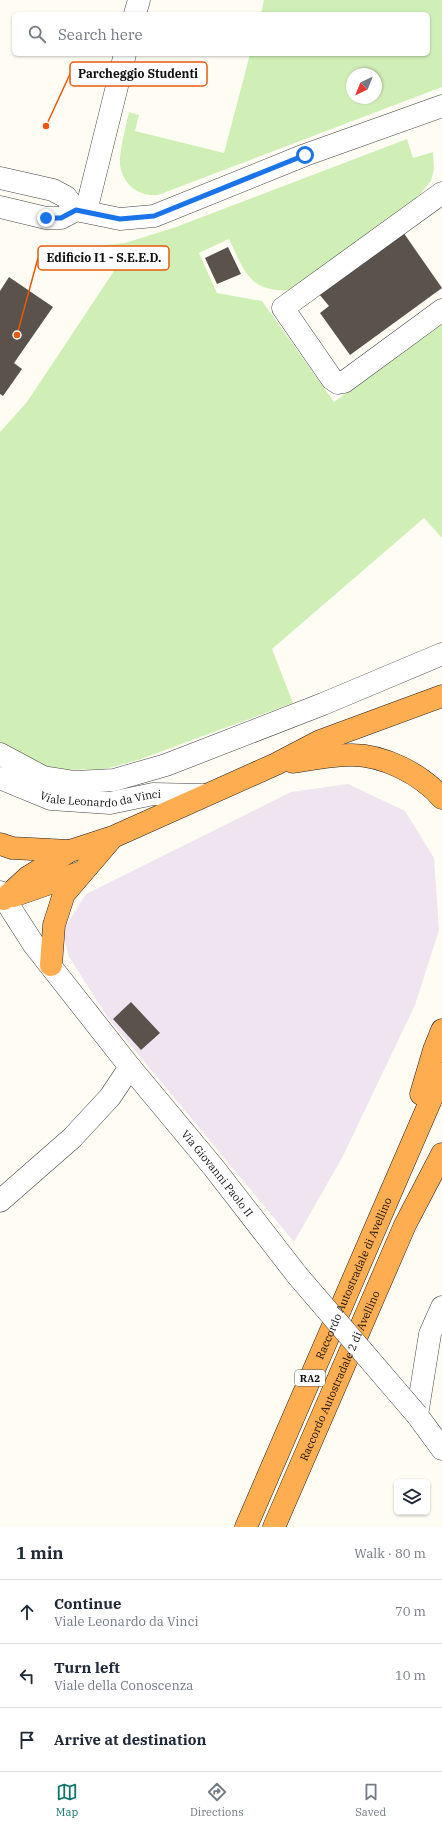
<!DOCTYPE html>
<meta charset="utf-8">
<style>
body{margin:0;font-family:"IBM Plex Serif",serif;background:#f2f2f3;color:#1f2937}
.controls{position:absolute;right:12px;bottom:12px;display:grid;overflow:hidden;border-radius:6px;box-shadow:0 1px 3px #0004}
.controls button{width:36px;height:36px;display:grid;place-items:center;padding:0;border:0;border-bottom:1px solid #e0e1e3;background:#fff;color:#1f2937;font:20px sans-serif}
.compass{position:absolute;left:346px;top:68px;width:36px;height:36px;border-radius:50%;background:#fff;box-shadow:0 1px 3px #0004;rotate:223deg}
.stop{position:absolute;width:12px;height:12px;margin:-9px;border:3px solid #1a73e8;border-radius:50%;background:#fff}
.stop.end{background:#1a73e8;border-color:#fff;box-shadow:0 1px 4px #0008}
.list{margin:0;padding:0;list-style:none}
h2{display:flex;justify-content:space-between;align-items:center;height:52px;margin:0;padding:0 16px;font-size:17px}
h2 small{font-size:13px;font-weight:400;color:#747a83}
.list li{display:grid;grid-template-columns:26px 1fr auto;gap:12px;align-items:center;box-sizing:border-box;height:64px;padding:0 16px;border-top:1px solid #e0e1e3}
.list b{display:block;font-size:15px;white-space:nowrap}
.list p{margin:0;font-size:13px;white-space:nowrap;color:#747a83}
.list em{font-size:13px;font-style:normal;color:#747a83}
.icon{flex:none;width:22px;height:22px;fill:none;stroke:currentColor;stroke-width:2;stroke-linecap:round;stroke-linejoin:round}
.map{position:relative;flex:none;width:442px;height:1527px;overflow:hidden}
.search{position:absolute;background:#fff;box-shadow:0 1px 3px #0004;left:12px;right:12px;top:12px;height:44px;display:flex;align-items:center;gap:10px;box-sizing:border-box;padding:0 14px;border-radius:6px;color:#747a83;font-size:15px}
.sheet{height:244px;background:#fff}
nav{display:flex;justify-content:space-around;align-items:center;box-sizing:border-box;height:56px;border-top:1px solid #e0e1e3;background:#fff;font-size:11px;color:#747a83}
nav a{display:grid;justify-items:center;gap:2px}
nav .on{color:#0f766e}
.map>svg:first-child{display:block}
.industrial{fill:#efe4ef}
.green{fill:#d0efb7;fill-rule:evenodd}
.building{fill:#5a524b}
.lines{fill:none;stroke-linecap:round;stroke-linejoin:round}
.minor-casing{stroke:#434343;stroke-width:23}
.highway-casing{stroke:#212121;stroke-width:23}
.minor{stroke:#fff;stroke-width:22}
.highway{stroke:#ffad51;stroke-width:22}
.minor-bridge-casing{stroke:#434343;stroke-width:23;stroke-linecap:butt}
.minor-bridge{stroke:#fff;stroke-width:22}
.route{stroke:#1a73e8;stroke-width:5}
.labels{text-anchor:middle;stroke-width:4;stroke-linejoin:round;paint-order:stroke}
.shield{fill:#fff;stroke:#585858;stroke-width:1}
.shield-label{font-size:10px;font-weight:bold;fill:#101010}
.street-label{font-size:11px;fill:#101010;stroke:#fff}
.leader{fill:none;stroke:#e8590c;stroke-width:1.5}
.callout-dot{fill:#e8590c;stroke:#fff;stroke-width:1.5}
.callout{fill:#fff;stroke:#e8590c;stroke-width:1.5}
.callout-label{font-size:12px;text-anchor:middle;font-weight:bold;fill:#101010}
</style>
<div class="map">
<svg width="442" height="1527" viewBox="0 0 442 1527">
<rect width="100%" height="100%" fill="#fffdf3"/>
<path class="industrial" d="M348 784 405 811 434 858 439 930 415 1005 343 1156 294 1242 108 1018 69 957 62 932 86 894 291 792Z"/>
<g class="green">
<path d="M264 0H442V87L158 195C139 197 123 185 120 165 119 153 126 125 129 112L139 115 135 131 224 153 250 54H428V14H261ZM352 74H376V98H352Z"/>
<path d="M407 139 413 158 433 152 434 169 431 181 423 191 409 204 292 290C249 293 245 272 229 239L199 253 217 293 262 301 334 402 442 323V538L424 518 272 649 293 703 138 760 105 769 56 770 15 755 0 745V432L27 402 118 265 69 262 62 257 60 253 66 246H97L125 243 176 227Z"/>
</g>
<g class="building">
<path d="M403 232 442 288 350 355 320 313 329 306 319 294Z"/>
<path d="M228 247 241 274 217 284 205 258Z"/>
<path d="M9 277 53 307 14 363 22 369 3 396 0 394V291Z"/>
<path d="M131 1002 160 1033 141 1050 113 1019Z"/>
</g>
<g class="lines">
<g class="minor-casing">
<g id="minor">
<path d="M135 14 139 0"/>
<path d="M0 178 53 190 66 197 76 210"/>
<path d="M442 193 283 308 332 379 338 383 344 382 442 310"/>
<path d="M0 207 46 218H61L76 210"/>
<path d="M76 210 120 219 154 216 305 155 442 106"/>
<path d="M86 211 125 54"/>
<path d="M0 754 43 777 75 782 114 780 166 765 323 704 442 654"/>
<path id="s1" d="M0 778 51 799 110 803 153 794 204 795"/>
<path id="s2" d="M0 892 34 945 130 1067 214 1168 297 1275"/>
<path d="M0 1201 72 1138 110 1097 130 1067"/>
<path d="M442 1307 430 1334 417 1415 442 1449"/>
</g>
</g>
<g class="highway-casing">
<g id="highway">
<path d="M293 762C312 759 332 755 352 755 384 755 421 774 442 798"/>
<path d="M0 844 12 848 70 851"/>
<path d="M13 896 82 872"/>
<path d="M4 899 28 877 70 851 113 837 276 764 320 741 442 696"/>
<path d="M51 965 54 925 64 894 112 838"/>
<path d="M421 1094 434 1050 442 1030"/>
<path id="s3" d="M246 1527 442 1074"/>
<path id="s4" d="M274 1527 405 1225 442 1154"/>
</g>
</g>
<use href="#minor" class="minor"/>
<use href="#highway" class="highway"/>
<g class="minor-bridge-casing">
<path id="minor-bridge" d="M297 1275 417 1415"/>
</g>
<use href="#minor-bridge" class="minor-bridge"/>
</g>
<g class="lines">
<path class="route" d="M46 218H61L76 210 120 219 154 216 305 155"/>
</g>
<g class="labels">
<rect class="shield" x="295" y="1370" width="30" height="16" rx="3"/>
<g class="shield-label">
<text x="310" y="1382">RA2</text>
</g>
<g class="street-label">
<text dy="4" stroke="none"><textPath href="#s1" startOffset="105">Viale Leonardo da Vinci</textPath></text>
<text dy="4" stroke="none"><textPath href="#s2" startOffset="356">Via Giovanni Paolo II</textPath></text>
<text dy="4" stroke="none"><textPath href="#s3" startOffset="271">Raccordo Autostradale di Avellino</textPath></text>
<text dy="4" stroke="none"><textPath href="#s4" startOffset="165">Raccordo Autostradale 2 di Avellino</textPath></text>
</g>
</g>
<path class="leader" d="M46 126L70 74M17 335L38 258"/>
<g class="callout-dot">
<circle cx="46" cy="126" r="4"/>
<circle cx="17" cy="335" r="4"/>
</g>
<g class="callout">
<rect x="70" y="62" width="137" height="24" rx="4"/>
<rect x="38" y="246" width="131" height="24" rx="4"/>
</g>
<g class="callout-label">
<text x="138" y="78">Parcheggio Studenti</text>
<text x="104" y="262">Edificio I1 - S.E.E.D.</text>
</g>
</svg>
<div class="controls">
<button><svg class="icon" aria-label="layers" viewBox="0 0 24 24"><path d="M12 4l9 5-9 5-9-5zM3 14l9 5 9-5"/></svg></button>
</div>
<svg class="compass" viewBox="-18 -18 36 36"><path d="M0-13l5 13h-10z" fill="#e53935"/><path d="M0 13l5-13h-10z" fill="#747a83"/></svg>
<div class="stop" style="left:305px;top:155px"></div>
<div class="stop end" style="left:46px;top:218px"></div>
<div class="search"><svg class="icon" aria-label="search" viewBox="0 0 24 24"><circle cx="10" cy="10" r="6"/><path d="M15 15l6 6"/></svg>Search here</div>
</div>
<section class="sheet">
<h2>1 min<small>Walk · 80 m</small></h2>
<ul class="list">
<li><svg class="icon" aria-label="ahead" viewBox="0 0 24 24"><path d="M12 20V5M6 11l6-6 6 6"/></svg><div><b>Continue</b><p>Viale Leonardo da Vinci</p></div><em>70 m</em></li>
<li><svg class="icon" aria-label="left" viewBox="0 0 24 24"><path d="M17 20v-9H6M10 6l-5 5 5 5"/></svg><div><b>Turn left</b><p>Viale della Conoscenza</p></div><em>10 m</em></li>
<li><svg class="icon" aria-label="arrive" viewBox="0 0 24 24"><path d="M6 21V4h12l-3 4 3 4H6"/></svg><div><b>Arrive at destination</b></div></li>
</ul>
</section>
<nav>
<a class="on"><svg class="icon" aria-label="map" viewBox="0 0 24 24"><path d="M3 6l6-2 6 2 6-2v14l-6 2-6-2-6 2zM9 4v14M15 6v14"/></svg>Map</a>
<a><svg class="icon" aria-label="directions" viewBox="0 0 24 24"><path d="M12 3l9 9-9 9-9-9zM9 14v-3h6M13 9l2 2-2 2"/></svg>Directions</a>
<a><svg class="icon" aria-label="saved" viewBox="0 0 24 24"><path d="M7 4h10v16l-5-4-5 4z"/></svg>Saved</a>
</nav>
